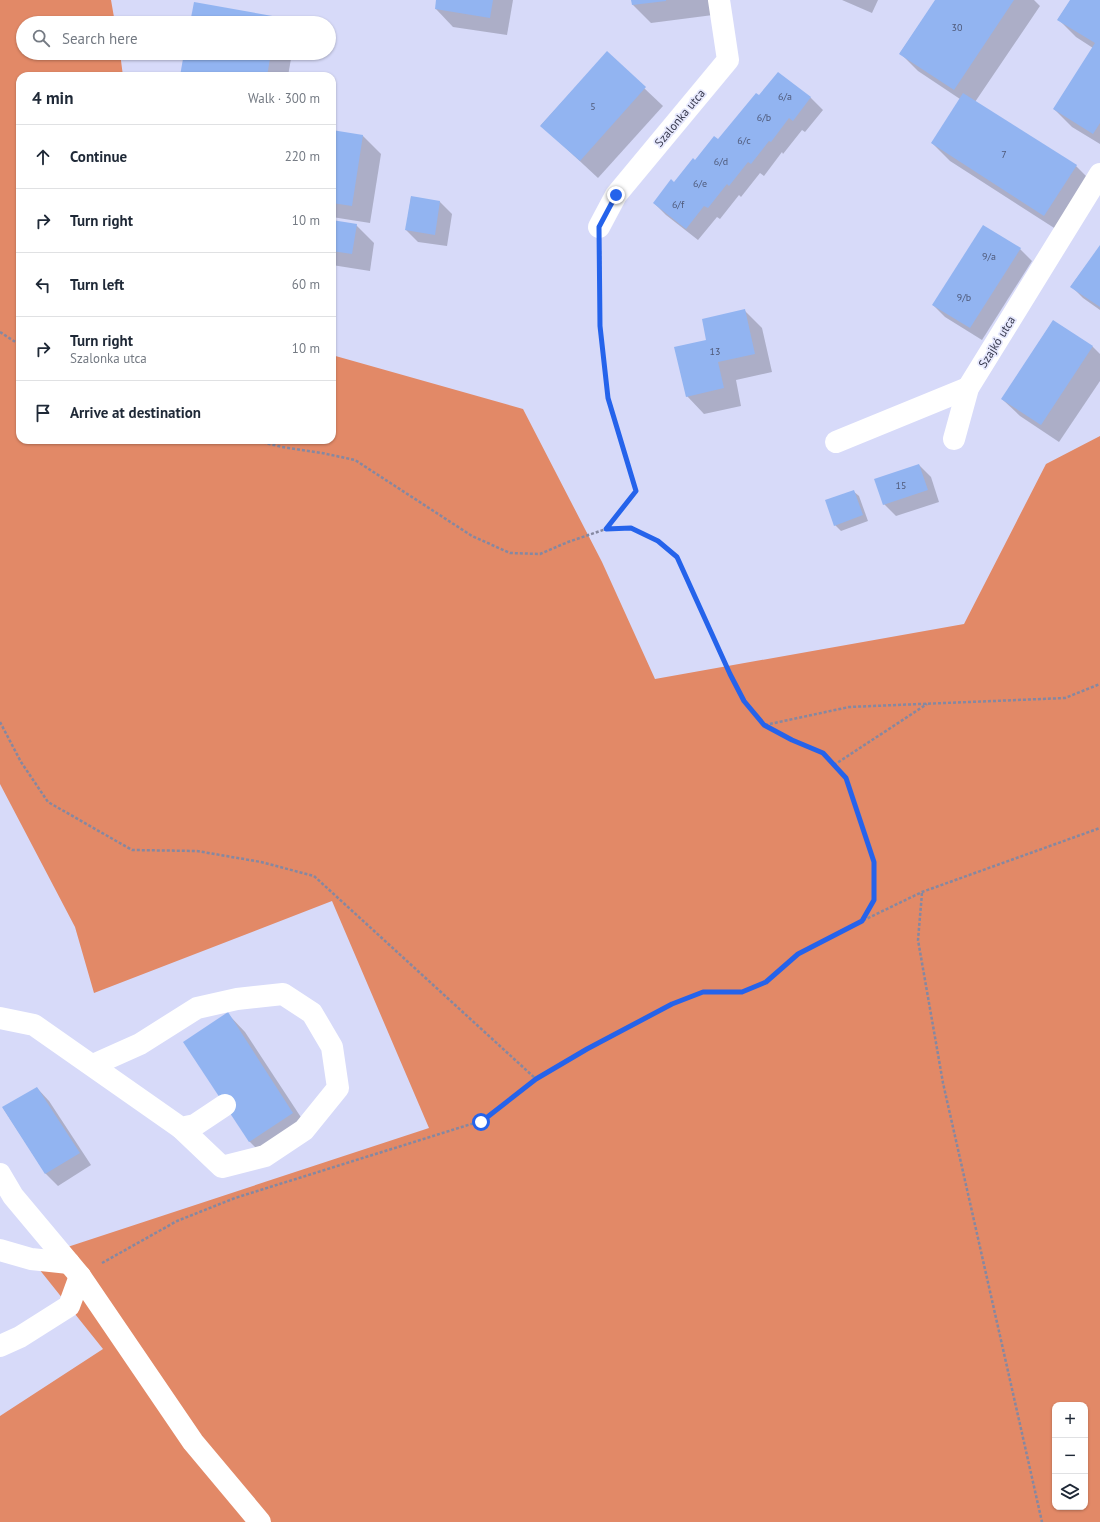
<!DOCTYPE html>
<meta charset="utf-8">
<style>
body{margin:0;font-family:"PT Sans",sans-serif;background:#f2f2f3;color:#1f2937}
.controls{position:absolute;right:12px;bottom:12px;display:grid;overflow:hidden;border-radius:8px;box-shadow:0 1px 3px #0004}
.controls button{width:36px;height:36px;display:grid;place-items:center;padding:0;border:0;border-bottom:1px solid #e0e1e3;background:#fff;color:#1f2937;font:20px sans-serif}
.stop{position:absolute;width:12px;height:12px;margin:-9px;border:3px solid #2563eb;border-radius:50%;background:#fff}
.stop.end{background:#2563eb;border-color:#fff;box-shadow:0 1px 4px #0008}
.list{margin:0;padding:0;list-style:none}
h2{display:flex;justify-content:space-between;align-items:center;height:52px;margin:0;padding:0 16px;font-size:17px}
h2 small{font-size:13px;font-weight:400;color:#747a83}
.list li{display:grid;grid-template-columns:26px 1fr auto;gap:12px;align-items:center;box-sizing:border-box;height:64px;padding:0 16px;border-top:1px solid #e0e1e3}
.list b{display:block;font-size:15px;white-space:nowrap}
.list p{margin:0;font-size:13px;white-space:nowrap;color:#747a83}
.list em{font-size:13px;font-style:normal;color:#747a83}
.icon{flex:none;width:22px;height:22px;fill:none;stroke:currentColor;stroke-width:2;stroke-linecap:round;stroke-linejoin:round}
.map{position:relative;flex:none;width:1100px;height:1522px;overflow:hidden}
.search{position:absolute;background:#fff;box-shadow:0 1px 3px #0004;left:16px;top:16px;width:320px;height:44px;display:flex;align-items:center;gap:10px;box-sizing:border-box;padding:0 14px;border-radius:22px;color:#747a83;font-size:15px}
.panel{position:absolute;background:#fff;box-shadow:0 1px 3px #0004;left:16px;top:72px;width:320px;height:372px;border-radius:12px}
.map>svg:first-child{display:block}
.forest{fill:#e28967;fill-rule:evenodd}
.shadow{fill:#0003}
.building{fill:#92b4f1}
.lines{fill:none;stroke-linecap:round;stroke-linejoin:round}
.path{stroke:#8588a1;stroke-width:2.5;stroke-dasharray:3 2;stroke-linecap:butt}
.minor{stroke:#fff;stroke-width:22}
.route{stroke:#2563eb;stroke-width:5}
.labels{text-anchor:middle;stroke-width:3.5;stroke-linejoin:round;paint-order:stroke}
.number-label{font-size:10px;fill:#4f5978}
.street-label{font-size:12px;fill:#393b4f;stroke:#e6e8fd}
</style>
<div class="map">
<svg width="1100" height="1522" viewBox="0 0 1100 1522">
<rect width="100%" height="100%" fill="#d7daf9"/>
<path class="forest" d="M0 0H111L115 23H23V53H120L123 76H20V440H332V355L523 409 602 562 655 679 964 624 1046 464 1100 436V1522H0V1416L103 1349 31 1259 429 1128 332 901 94 993 75 927 0 784ZM1055 1405H1085V1507H1055Z"/>
<g class="shadow">
<path d="M437 0H513L507 35 453 27 436 9Z"/>
<path d="M632 0H711L713 15 651 23 633 5Z"/>
<path d="M842 0H878L872 13Z"/>
<path d="M936 0H1034L1040 6 975 102 1076 166 1094 184 1062 233 950 161 932 143 960 99 918 71 900 53Z"/>
<path d="M1071 0H1100V144L1072 127 1054 109 1093 48 1076 37 1058 19Z"/>
<path d="M277 18 282 23H191Z"/>
<path d="M185 53H292L288 76H181Z"/>
<path d="M607 53 663 106 598 178 541 125Z"/>
<path d="M778 73 811 98 823 110 805 132 802 130 783 154 782 152 764 176 760 173 741 197 739 195 720 219 717 217 698 240 666 215 654 203 718 140 760 97Z"/>
<path d="M332 131 363 136 381 154 370 223 332 217Z"/>
<path d="M411 197 440 202 452 214 447 246 418 242 406 230Z"/>
<path d="M332 221 356 225 374 243 370 271 332 265Z"/>
<path d="M1100 247V310L1083 298 1071 286Z"/>
<path d="M1020 249 1032 261 982 340 945 317 933 305Z"/>
<path d="M744 310 762 328 772 372 736 380 741 406 704 414 687 396 707 340Z"/>
<path d="M1053 321 1093 347 1100 354V381L1059 442 1020 416 1002 399Z"/>
<path d="M919 465 931 477 939 502 896 516 884 504Z"/>
<path d="M853 491 859 496 868 521 841 531 835 525Z"/>
<path d="M228 1014 245 1032 310 1131 267 1159 249 1141Z"/>
<path d="M37 1088 49 1101 91 1165 58 1186 46 1174 3 1108Z"/>
</g>
<g class="building">
<path d="M436 0H493L490 18 435 9Z"/>
<path d="M631 0H666V1L632 5Z"/>
<path d="M935 0H1014L954 90 899 54Z"/>
<path d="M1070 0H1100V123L1093 134 1053 109 1095 43 1057 20Z"/>
<path d="M194 2 278 17 277 23H190Z"/>
<path d="M607 51 646 87 580 161 540 126Z"/>
<path d="M184 53H271L267 76H180Z"/>
<path d="M778 72 811 97 793 121 789 118 771 142 769 141 751 164 748 162 729 186 727 184 708 208 704 206 686 229 653 203 671 179 674 182 693 158 695 160 714 136 718 139 756 93 759 95Z"/>
<path d="M963 93 1077 165 1044 216 931 143Z"/>
<path d="M332 130 363 135 352 206 332 203Z"/>
<path d="M411 196 440 201 435 235 405 230Z"/>
<path d="M332 220 357 224 352 254 332 251Z"/>
<path d="M983 225 1021 248 970 328 932 305Z"/>
<path d="M1100 245V307L1070 287Z"/>
<path d="M745 309 755 354 718 362 724 388 686 397 674 347 706 340 702 319Z"/>
<path d="M1053 320 1093 346 1041 425 1001 399Z"/>
<path d="M919 464 928 490 883 505 874 479Z"/>
<path d="M854 490 863 515 834 526 825 500Z"/>
<path d="M228 1012 293 1113 249 1142 183 1042Z"/>
<path d="M37 1087 80 1153 45 1174 2 1107Z"/>
</g>
<g class="lines">
<g class="path">
<path d="M600 251V325L608 398 636 491 606 529"/>
<path d="M0 332 20 345"/>
<path d="M253 440 282 447 322 453 355 460 472 536 510 553 540 554 568 542 606 529 631 528 658 541 677 557 730 674 744 701 764 725 792 740 823 753 846 778 874 862V900L863 920"/>
<path d="M0 722 21 762 48 802 132 850 197 851 261 862 314 876 536 1079"/>
<path d="M765 725 849 707 1065 698 1100 684"/>
<path d="M834 765 927 704"/>
<path d="M922 893 918 940 943 1083 1042 1522"/>
<path d="M102 1263 177 1221 235 1198 481 1121 536 1079 587 1049 672 1004 703 992H742L766 983 798 954 862 921 922 892 1100 828"/>
</g>
<g class="minor">
<path d="M599 227 616 195 728 60 719 0"/>
<path d="M954 439 968 388 1100 174"/>
<path d="M836 442 968 388"/>
<path d="M0 1018 34 1025 181 1128 195 1125 225 1105"/>
<path d="M93 1065 140 1044 197 1008 237 999 283 994 312 1013 332 1047 338 1088 304 1130 265 1156 222 1167 181 1128"/>
<path d="M0 1174 13 1196 80 1276 193 1442 260 1522"/>
<path d="M0 1250 31 1259 69 1263"/>
<path d="M0 1346 20 1337 69 1306 80 1276"/>
</g>
</g>
<g class="lines">
<path class="route" d="M481 1122 536 1079 587 1049 672 1004 703 992H742L766 982 798 954 862 921 874 900V862L846 778 823 753 792 740 764 725 744 701 730 674 677 557 658 541 631 528 606 529 636 491 608 398 600 326 599 227 616 195"/>
</g>
<g class="labels">
<g class="number-label">
<text x="957" y="31">30</text>
<text x="785" y="100">6/a</text>
<text x="593" y="110">5</text>
<text x="764" y="121">6/b</text>
<text x="744" y="144">6/c</text>
<text x="1004" y="158">7</text>
<text x="721" y="165">6/d</text>
<text x="700" y="187">6/e</text>
<text x="678" y="208">6/f</text>
<text x="989" y="260">9/a</text>
<text x="964" y="301">9/b</text>
<text x="715" y="355">13</text>
<text x="901" y="489">15</text>
</g>
<g class="street-label">
<text transform="translate(680 118) rotate(-50)" y="4">Szalonka utca</text>
<text transform="translate(997 342) rotate(-58)" y="4">Szajkó utca</text>
</g>
</g>
</svg>
<div class="controls">
<button>+</button>
<button>−</button>
<button><svg class="icon" aria-label="layers" viewBox="0 0 24 24"><path d="M12 4l9 5-9 5-9-5zM3 14l9 5 9-5"/></svg></button>
</div>
<div class="stop" style="left:481px;top:1122px"></div>
<div class="stop end" style="left:616px;top:195px"></div>
<div class="search"><svg class="icon" aria-label="search" viewBox="0 0 24 24"><circle cx="10" cy="10" r="6"/><path d="M15 15l6 6"/></svg>Search here</div>
<section class="panel">
<h2>4 min<small>Walk · 300 m</small></h2>
<ul class="list">
<li><svg class="icon" aria-label="ahead" viewBox="0 0 24 24"><path d="M12 20V5M6 11l6-6 6 6"/></svg><div><b>Continue</b></div><em>220 m</em></li>
<li><svg class="icon" aria-label="right" viewBox="0 0 24 24"><path d="M7 20v-9h11M14 6l5 5-5 5"/></svg><div><b>Turn right</b></div><em>10 m</em></li>
<li><svg class="icon" aria-label="left" viewBox="0 0 24 24"><path d="M17 20v-9H6M10 6l-5 5 5 5"/></svg><div><b>Turn left</b></div><em>60 m</em></li>
<li><svg class="icon" aria-label="right" viewBox="0 0 24 24"><path d="M7 20v-9h11M14 6l5 5-5 5"/></svg><div><b>Turn right</b><p>Szalonka utca</p></div><em>10 m</em></li>
<li><svg class="icon" aria-label="arrive" viewBox="0 0 24 24"><path d="M6 21V4h12l-3 4 3 4H6"/></svg><div><b>Arrive at destination</b></div></li>
</ul>
</section>
</div>
